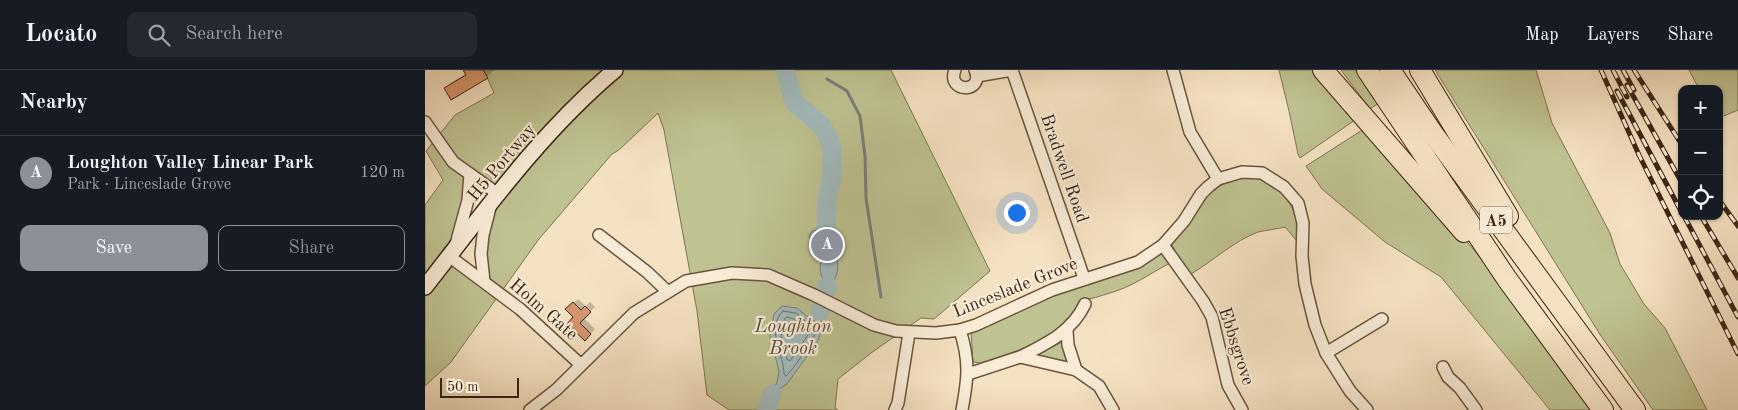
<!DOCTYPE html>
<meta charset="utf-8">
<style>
body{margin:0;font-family:"Old Standard TT",serif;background:#242831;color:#f1f3f6}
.controls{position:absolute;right:15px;top:15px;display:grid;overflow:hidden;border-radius:10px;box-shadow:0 1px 4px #0004}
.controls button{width:45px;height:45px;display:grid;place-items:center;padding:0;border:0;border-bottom:1px solid #363941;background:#171b24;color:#f1f3f6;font:25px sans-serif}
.scale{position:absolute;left:15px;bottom:12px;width:79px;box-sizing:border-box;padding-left:5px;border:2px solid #3d2513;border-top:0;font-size:14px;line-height:18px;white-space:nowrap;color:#3d2513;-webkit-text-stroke:4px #f8ecd7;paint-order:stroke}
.you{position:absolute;left:591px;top:142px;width:18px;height:18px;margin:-12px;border:4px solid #fff;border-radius:50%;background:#1a73e8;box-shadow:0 0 0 8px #1a73e833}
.badge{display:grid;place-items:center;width:32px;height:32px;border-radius:50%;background:#8c9099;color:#fff;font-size:16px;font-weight:700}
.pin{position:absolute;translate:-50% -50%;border:2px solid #fff;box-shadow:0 1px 5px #0006}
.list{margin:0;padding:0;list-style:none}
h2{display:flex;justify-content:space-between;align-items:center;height:65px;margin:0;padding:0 20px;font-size:21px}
h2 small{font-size:16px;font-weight:400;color:#9ea1a6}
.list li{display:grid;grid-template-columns:32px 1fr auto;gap:15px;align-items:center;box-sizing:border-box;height:75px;padding:0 20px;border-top:1px solid #363941}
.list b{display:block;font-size:19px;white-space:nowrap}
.list p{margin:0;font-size:16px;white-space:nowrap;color:#9ea1a6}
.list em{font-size:16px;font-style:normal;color:#9ea1a6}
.actions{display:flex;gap:10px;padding:15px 20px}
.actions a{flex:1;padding:11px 0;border:1px solid #8c9099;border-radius:10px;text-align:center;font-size:18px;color:#8c9099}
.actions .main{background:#8c9099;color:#fff}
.icon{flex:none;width:28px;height:28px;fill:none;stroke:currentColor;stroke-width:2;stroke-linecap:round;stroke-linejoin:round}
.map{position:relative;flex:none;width:1313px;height:340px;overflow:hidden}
header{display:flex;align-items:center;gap:30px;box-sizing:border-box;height:70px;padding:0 25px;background:#171b24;border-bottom:1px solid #363941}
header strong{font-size:24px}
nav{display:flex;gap:28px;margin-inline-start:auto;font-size:18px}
.search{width:350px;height:45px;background:#242831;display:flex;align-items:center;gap:12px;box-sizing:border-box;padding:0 18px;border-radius:10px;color:#9ea1a6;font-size:19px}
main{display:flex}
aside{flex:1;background:#171b24}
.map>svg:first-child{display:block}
.green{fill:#bfc291;stroke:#7e7452;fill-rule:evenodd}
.water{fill:#a2bbbe;stroke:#7a7f7a}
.shadow{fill:#0003}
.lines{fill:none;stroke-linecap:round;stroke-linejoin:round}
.shore{stroke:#707068;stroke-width:1}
.stream{stroke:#7a7f7a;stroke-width:3}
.river{stroke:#a2bbbe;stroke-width:19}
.building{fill:#d6966d;stroke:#3d2513}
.street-casing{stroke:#6b543f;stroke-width:14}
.secondary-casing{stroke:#3d2513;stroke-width:18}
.highway-casing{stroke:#3d2513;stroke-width:22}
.street{stroke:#f8ecd7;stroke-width:11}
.secondary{stroke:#f8ecd7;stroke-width:15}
.highway{stroke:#f5e2c2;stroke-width:20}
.rail-casing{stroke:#3d2513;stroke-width:5}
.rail{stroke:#f8ecd7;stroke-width:3;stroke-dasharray:9;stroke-linecap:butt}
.labels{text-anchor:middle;stroke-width:4.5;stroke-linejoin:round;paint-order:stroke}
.shield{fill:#f8ecd7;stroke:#75614e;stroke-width:1}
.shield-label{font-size:16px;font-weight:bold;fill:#3d2513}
.street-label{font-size:18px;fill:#3d2513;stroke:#f8ecd7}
.water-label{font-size:19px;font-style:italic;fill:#5b5246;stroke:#f8ecd7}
</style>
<header>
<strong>Locato</strong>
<div class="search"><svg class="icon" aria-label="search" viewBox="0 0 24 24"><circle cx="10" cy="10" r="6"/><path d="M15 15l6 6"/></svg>Search here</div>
<nav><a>Map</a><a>Layers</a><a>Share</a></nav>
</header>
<main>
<aside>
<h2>Nearby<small></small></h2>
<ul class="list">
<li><span class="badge">A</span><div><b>Loughton Valley Linear Park</b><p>Park · Linceslade Grove</p></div><em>120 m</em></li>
</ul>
<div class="actions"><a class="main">Save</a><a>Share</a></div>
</aside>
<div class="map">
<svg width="1313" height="340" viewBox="0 0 1313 340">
<rect width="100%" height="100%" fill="#f5e2c2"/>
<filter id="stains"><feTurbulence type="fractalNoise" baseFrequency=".004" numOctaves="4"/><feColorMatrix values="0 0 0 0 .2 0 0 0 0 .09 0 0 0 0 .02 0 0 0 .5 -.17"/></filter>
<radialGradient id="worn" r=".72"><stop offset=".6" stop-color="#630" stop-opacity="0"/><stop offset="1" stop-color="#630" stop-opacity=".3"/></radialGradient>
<g class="green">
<path d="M59 0H466L565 201 509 249 496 248 446 283 413 309 410 338 413 340H304L282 325 272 241 239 60 233 43 194 80 187 84 114 169 26 292 0 316V135L18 110 1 81 30 45 69 23ZM45 105 73 124 56 184 58 210 25 186Z"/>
<path d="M854 0H889L930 50 875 88 873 84 864 41Z"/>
<path d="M916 0H931L954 33 945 39Z"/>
<path d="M1010 0H1111L1127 53 1185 163 1195 194 1219 234 1240 258 1282 340H1228L1176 266Z"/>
<path d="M1264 0H1313V40L1294 48V19H1274Z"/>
<path d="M942 57 1012 135 1062 196 1170 340H1125L1016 207 960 172 897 119 881 96Z"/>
<path d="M815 108C821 108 828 107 835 109 861 116 876 147 873 172L860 157C852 159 842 160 833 162 809 171 788 191 766 204L757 193 747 175C753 167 759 161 764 153 782 127 782 118 815 108Z"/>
<path d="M739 183 745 193C724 204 709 216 685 223 674 226 667 230 655 229L652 241 639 258 610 273 594 280 556 293 548 292 546 262 652 216 707 198Z"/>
<path d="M637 272 643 295 610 286Z"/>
</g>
<g class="water">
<path d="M394 159 401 161C411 175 421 206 402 216 396 206 392 199 398 187L405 184V182L399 174 386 171 384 166 387 161Z"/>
<path d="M357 236 372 238 383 247 389 246 392 240 395 241 397 259 393 271 362 314 347 324 352 312 354 301 345 266 349 244Z"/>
</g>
<g class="shadow">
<path d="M40 0H69L62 7 21 19 27 12 42 3Z"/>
<path d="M153 229 161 236 165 232 170 237 159 248 170 259 160 270 150 247 142 239Z"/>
</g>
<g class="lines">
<g class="shore">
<path d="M358 241 371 243 381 252 390 251C391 255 392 255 392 259 390 268 368 300 361 306L359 304C359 284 340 259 358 241Z"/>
<path d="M362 247 369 249 374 255 384 261 383 265 365 291 362 289 356 266 360 249Z"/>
</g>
<path class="stream" d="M402 9 422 21 435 46 440 86 441 128 456 227"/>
<g class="river">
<path d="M360 0 369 32 396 55 404 68 407 80V106L402 131 401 161"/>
<path d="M395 241 402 216"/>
<path d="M341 340 347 324"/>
</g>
</g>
<g class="building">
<path d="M38 0H58L63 8 26 30 19 18 41 5Z"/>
<path d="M148 232 156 240 160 236 166 242 155 253 166 264 160 271 142 254 148 247 140 239Z"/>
</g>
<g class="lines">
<g class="street-casing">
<g id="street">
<path d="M530 0C521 23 560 24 550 0"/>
<path d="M587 0 659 208"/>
<path d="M748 0 765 62 793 109"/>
<path d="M552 6 587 0"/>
<path d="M0 52 28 92 73 124"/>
<path d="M174 165 222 202 243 222"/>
<path d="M31 174 43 130 45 104"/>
<path d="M738 175 778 231 787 247 803 315 817 340"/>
<path d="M24 186 95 239 155 294"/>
<path d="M59 211 56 184 58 165 66 134"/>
<path d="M535 260C545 292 543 308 537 340"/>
<path d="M642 261 643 275 651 300"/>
<path d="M901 283 957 249"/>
<path d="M595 287C621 274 647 262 660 234"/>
<path d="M1018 297 1023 307 1035 318 1051 340"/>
<path d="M543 304 595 287 651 300 674 316 688 340"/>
<path d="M105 340 131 320 209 243 261 211 307 203 343 205 389 225 449 255 471 261 511 263 535 260 551 255 627 220 713 192 738 175 759 151 776 124 783 117 793 109 817 102 837 103 859 117 873 133 878 153 877 186 880 214 890 255 901 283 925 321 942 340"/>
<path d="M470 340 473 333 484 263"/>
</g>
</g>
<g class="secondary-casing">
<path id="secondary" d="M0 217C59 142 116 62 190 0"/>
</g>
<g class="highway-casing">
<g id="highway">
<path d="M898 0 1039 162"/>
<path d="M942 0 1082 209 1178 340"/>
<path d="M965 0 1009 65 1210 340"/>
<path d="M995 0 1083 146"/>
</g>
</g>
<use href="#street" class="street"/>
<use href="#secondary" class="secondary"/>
<use href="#highway" class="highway"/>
<g class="rail-casing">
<g id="rail">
<path d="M1176 0 1214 85 1313 284"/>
<path d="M1188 0 1202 27"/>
<path d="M1198 0 1209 20"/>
<path d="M1209 0 1257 75"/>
<path d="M1202 15 1257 113"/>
<path d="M1192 21 1257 143"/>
<path d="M1294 130 1313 156"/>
<path d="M1259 146 1313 247"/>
<path d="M1276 146 1313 208"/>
</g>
</g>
<use href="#rail" class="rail"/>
</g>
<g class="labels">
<rect class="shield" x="1055" y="136.5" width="32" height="27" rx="4"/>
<g class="shield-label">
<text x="1071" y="156">A5</text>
</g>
<g class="street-label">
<text transform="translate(76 92) rotate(-50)" y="6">H5 Portway</text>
<text transform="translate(640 98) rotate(71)" y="6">Bradwell Road</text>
<text transform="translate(590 217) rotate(-22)" y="6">Linceslade Grove</text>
<text transform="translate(119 239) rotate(41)" y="6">Holm Gate</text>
<text transform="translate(812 276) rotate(72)" y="6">Ebbsgrove</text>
</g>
<g class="water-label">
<text x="368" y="262">Loughton<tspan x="368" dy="22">Brook</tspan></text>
</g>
</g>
<rect width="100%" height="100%" filter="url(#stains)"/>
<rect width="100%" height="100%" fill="url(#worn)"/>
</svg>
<div class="controls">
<button>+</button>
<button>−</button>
<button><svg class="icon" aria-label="locate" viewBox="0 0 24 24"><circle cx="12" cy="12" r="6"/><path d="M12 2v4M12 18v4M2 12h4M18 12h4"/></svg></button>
</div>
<div class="scale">50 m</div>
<div class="you"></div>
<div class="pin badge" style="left:402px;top:175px">A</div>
</div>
</main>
